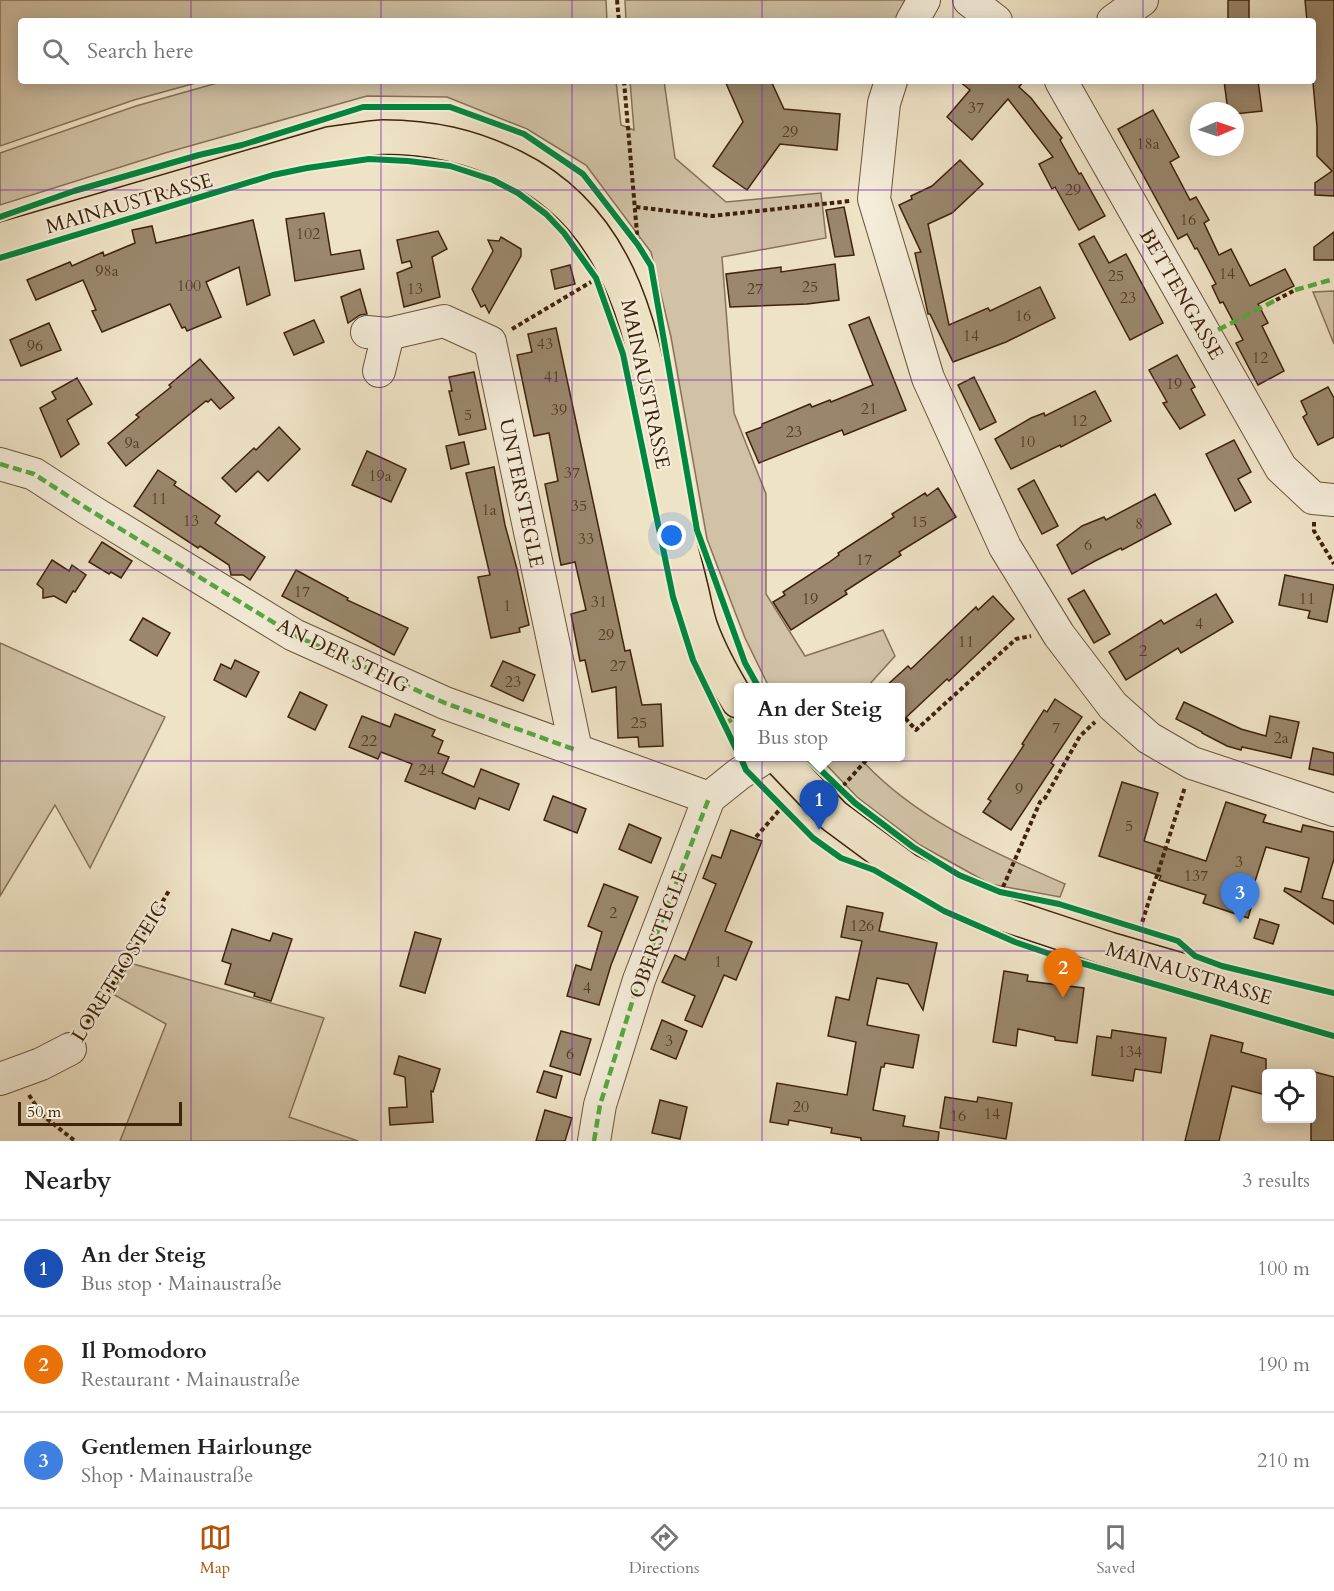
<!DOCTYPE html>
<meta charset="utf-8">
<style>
body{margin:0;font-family:Cardo,serif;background:#f6f6f6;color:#222}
.controls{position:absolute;right:18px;bottom:18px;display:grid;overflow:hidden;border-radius:6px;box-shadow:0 3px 15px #0003}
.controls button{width:54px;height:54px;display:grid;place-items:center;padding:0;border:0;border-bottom:2px solid #e0e0e0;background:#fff;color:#222;font:30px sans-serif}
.compass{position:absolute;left:1190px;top:102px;width:54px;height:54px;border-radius:50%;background:#fff;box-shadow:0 3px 15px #0003;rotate:88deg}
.scale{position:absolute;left:18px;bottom:15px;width:164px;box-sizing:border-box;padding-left:6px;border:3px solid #3e230b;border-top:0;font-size:16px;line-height:21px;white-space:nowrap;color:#3e230b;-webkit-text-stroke:4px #f5edda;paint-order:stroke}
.you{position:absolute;left:672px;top:536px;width:21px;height:21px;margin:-15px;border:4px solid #fff;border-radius:50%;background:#1a73e8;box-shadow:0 0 0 9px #1a73e833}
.badge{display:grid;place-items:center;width:39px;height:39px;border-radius:50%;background:#b45309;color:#fff;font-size:20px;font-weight:700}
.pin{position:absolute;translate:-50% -50px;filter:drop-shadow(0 2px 3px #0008)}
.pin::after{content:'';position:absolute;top:32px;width:21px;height:18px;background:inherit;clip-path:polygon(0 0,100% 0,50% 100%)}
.popup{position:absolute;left:734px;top:683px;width:171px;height:78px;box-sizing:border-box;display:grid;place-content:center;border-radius:6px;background:#fff;filter:drop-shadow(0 2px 4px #0005);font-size:20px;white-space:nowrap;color:#767676}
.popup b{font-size:22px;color:#222}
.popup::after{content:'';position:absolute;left:50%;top:100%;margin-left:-12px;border:12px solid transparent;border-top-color:#fff}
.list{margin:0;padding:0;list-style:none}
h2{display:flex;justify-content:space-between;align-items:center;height:78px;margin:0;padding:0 24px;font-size:26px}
h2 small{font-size:20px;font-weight:400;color:#767676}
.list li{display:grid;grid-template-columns:39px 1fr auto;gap:18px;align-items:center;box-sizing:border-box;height:96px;padding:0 24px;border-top:2px solid #e0e0e0}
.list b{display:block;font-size:22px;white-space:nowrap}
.list p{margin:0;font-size:20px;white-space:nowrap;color:#767676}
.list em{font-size:20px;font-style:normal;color:#767676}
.icon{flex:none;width:33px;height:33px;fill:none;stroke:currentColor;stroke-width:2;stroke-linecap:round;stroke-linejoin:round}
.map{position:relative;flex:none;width:1334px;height:1141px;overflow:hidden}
.search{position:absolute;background:#fff;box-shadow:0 3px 15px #0003;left:18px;right:18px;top:18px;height:66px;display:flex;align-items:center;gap:15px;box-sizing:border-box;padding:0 21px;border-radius:6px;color:#767676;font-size:22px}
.sheet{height:366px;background:#fff}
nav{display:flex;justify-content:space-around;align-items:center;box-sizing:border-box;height:84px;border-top:2px solid #e0e0e0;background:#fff;font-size:16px;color:#767676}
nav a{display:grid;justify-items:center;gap:3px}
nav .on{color:#b45309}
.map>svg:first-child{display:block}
.green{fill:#d1c2a6;stroke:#887258;stroke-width:1.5}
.building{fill:#9a876c;stroke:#3e230b;stroke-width:1.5}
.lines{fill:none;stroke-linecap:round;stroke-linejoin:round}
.minor-casing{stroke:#6a533a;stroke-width:34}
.major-casing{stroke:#3e230b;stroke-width:36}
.path{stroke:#3e230b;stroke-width:4;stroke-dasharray:4.5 3;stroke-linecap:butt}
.minor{stroke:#f5edda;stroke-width:32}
.major{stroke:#efe3c6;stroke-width:33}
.quiet{stroke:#55aa41;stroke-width:4.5;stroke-dasharray:9 4.5;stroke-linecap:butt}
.cycleway-casing{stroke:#f5edda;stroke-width:10}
.cycleway{stroke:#00873e;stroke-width:6}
.grid{fill:none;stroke:#7b2cbf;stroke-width:1.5;stroke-opacity:0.55}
.labels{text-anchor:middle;stroke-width:4.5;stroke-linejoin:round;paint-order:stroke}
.number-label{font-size:16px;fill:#553c23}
.street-label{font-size:20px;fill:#3e230b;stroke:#f5edda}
</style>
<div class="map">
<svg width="1334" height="1141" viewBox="0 0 1334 1141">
<rect width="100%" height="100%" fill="#efe3c6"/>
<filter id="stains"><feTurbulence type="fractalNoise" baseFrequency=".00333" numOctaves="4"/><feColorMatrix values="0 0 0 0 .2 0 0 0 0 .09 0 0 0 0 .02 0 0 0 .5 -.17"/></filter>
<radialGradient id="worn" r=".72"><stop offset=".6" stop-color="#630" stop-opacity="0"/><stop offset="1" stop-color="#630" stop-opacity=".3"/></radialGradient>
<g class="green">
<path d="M0 0H606L607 21H21V81H203L134 100 0 146Z"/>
<path d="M625 0H905L896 21H626Z"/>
<path d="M224 81H616L621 125 634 130 630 81H664L675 158 726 202 821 193 826 238 722 257 734 413 766 494V594L805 656 883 630 895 656 867 687H769L745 638 707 539 671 337 651 252 586 165 527 129 447 97 367 96 165 153 0 205V153L136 106Z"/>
<path d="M1334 291V344L1313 292Z"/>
<path d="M0 643 165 717 90 868 55 805 0 896Z"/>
<path d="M819 757H859C913 818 992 852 1065 884L1060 897 990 884 920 845 857 797Z"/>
<path d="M130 963 324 1018 289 1117 358 1141H120L166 1024 111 993Z"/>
</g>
<g class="building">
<rect x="1228" y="0" width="21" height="21"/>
<path d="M1305 0H1334V196L1315 195V183L1332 171 1317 156V127L1313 83V21H1307Z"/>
<path d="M725 81H771L784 109 840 114 837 150 780 144 747 190 713 166 743 122Z"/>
<path d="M959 81H1024L1019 87 1031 98 1062 138 1060 140 1079 174 1081 173 1105 216 1079 230 1055 187 1052 189 1039 164 1053 157 1008 99 972 140 947 117 970 90Z"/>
<path d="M1224 81H1258L1262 111 1235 114V111H1228Z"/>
<path d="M1153 110 1179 157 1170 162 1190 200 1196 197 1209 220 1204 223 1219 255 1231 249 1250 286 1285 269 1294 286 1258 304 1268 323 1262 326 1284 371 1258 385 1236 343 1243 340 1223 302 1220 303 1212 286 1216 284 1197 248 1195 249 1187 234 1178 239 1118 129Z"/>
<path d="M960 160 983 184 952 213 928 224 949 325 988 308 990 311 1040 287 1055 318 1006 342 953 362 930 314H928L915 253 921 252 899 205 912 199 911 196 932 186Z"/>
<path d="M844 207 854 255 835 257 826 210Z"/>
<path d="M324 213 331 255 360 250 364 269 295 281 286 219Z"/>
<path d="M253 220 270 295 247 305 239 267 206 282 221 317 187 331 185 327 182 328 170 304 102 332 92 311 96 310 83 280 36 300 27 280 70 262 72 266 103 252 104 256 135 243 132 230 152 226 156 243Z"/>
<path d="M438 231 447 249 432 257 440 297 404 307 397 273 412 267 410 261 402 263 397 240Z"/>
<path d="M1334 232V260H1314V247Z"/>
<path d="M1094 236 1109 263 1126 254 1163 323 1130 340 1079 244Z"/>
<path d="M501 237 521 249V256L489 313 485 305 481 307 472 289 493 251 488 240 499 241Z"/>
<path d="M835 264 839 300 807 304 730 307 726 274 781 267V272Z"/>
<path d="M570 265 575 284 555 289 551 270Z"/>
<path d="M360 289 367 314 360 315 348 323 341 297Z"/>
<path d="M869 317 906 410 844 435 842 430 759 463 746 433 762 427V424L810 404 812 407 830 400 831 402 873 385 849 325Z"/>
<path d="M314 320 324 342 294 355 284 333Z"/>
<path d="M49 323 61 350 21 366 10 340Z"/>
<path d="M556 328 625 651 630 650 642 705 661 704 663 746 639 747 638 737 618 738 616 687 592 692 585 660 580 661 571 614 586 610 575 562 561 565 545 484 558 481 549 433 534 436 517 355 532 352 528 334Z"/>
<path d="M1177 355 1195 387 1191 389 1205 415 1180 429 1163 403 1167 402 1149 370Z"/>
<path d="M200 359 234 398 220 409 211 399 208 402 206 401 126 466 108 443 139 417 136 415 171 387 169 385Z"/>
<path d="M474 372 486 429 459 435 449 391H452L449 377Z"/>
<path d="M974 377 996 422 980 430 958 385Z"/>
<path d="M77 378 92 404 67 420 79 444 61 457 40 408 56 399 52 392Z"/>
<path d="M1328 387 1334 398V437L1318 445 1303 417 1307 414 1301 401Z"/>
<path d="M1095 391 1111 421 1061 447 1060 445 1011 469 995 439 1031 418 1044 413 1045 416Z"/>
<path d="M279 427 300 449 268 481 258 471 236 492 222 478 254 448 256 450Z"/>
<path d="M1234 440 1251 472 1238 479 1251 502 1235 511 1206 454Z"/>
<path d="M464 442 469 464 451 469 446 446Z"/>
<path d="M367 451 406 469 391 502 352 485Z"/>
<path d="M494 467 505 525 517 569 529 625 519 628 520 632 491 638 478 577 490 575 466 473Z"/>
<path d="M158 470 176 482 174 485 220 516 215 523 265 557 250 580 243 575H231L229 565 200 546 198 548 134 506Z"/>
<path d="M1034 480 1058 526 1042 534 1018 489Z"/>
<path d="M938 488 956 517 899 552 901 555 845 591 847 594 791 630 773 602 785 595 783 592 828 563 839 555 838 553 894 517 892 514 925 493 927 496Z"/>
<path d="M1155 494 1171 524 1122 550 1121 548 1095 561 1072 574 1057 545 1082 526 1104 517 1106 520Z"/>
<path d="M102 542 132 561 121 578 111 572 109 574 89 562Z"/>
<path d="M52 560 69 571 72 565 86 575 75 592 73 591 66 603 54 596 43 598V589L37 584Z"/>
<path d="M296 570 348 598 347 600 408 628 394 655 282 596Z"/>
<path d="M1285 575 1334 585 1327 622 1308 618 1310 611 1279 605Z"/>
<path d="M1084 590 1110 634 1094 643 1068 599Z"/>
<path d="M1216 594 1233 622 1181 653 1178 648 1126 680 1109 652 1161 620 1164 624Z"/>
<path d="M993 596 1014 619 949 681 947 679 900 723V687H885L908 666 911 669 976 607 978 610Z"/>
<path d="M143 618 170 633 157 656 130 640Z"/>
<path d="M235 660 259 672 246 697 214 680 221 664 231 669Z"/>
<path d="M503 661 535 675 523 701 491 686Z"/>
<path d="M300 692 327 705 315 730 288 717Z"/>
<path d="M1055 699 1082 717 1051 763 1054 765 1011 830 983 812 991 801 988 799 1024 745 1022 744 1044 710 1047 712Z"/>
<path d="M1184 702 1241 729 1266 736 1270 716 1299 722 1291 758 1242 747 1241 750 1227 746 1202 733V732L1176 719Z"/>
<path d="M395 714 435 730 432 736 443 741 438 753 449 757 442 773 474 787 481 769 519 784 509 810 479 798 475 809 405 781 412 764 381 752 378 759 349 747 362 716 390 727Z"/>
<path d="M1313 748 1334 753V775L1309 769Z"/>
<path d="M1122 782 1158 793 1144 841 1206 861 1226 802 1266 815 1263 822 1301 832 1303 825 1334 832V859L1322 898 1334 901V924L1284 891 1285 888 1301 892 1309 858 1266 847 1250 897 1254 898 1248 918 1203 903 1206 895 1159 880 1161 876 1099 856Z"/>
<path d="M553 796 586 809 577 833 544 820Z"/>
<path d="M629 824 661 838 651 863 619 849Z"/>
<path d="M731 830 762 841 725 931 752 942 736 980 724 975 702 1027 685 1020 695 996 662 982 675 955 685 960 716 884 703 878 712 855 721 858Z"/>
<path d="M604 884 638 897 611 965 599 1005 567 996 576 965 591 970 602 932 588 926Z"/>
<path d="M847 906 883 913 879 931 937 943 923 1010 908 984 877 978 867 1025 919 1035 913 1068 885 1063 884 1067H881L873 1110 905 1116 903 1126 939 1132 938 1141H861V1138L831 1133 832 1128 789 1120 788 1125 770 1122 777 1083 847 1095 856 1042 828 1036 836 997 849 1000 862 941 841 937Z"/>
<path d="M1260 919 1279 925 1273 944 1254 938Z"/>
<path d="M232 929 270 941 273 933 292 939 271 1001 254 996 255 993 225 984 231 964 222 961Z"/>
<path d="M415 932 441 939 425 993 400 986Z"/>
<path d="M1004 971 1028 975 1027 981 1084 988 1077 1043 1055 1040V1037L1018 1029 1016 1046 993 1042Z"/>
<path d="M662 1020 687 1031 676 1059 651 1049Z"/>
<path d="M1112 1030 1166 1038 1161 1073 1135 1069 1133 1081 1092 1075 1097 1036 1111 1038Z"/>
<path d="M561 1031 591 1039 580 1075 550 1066Z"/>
<path d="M1211 1035 1243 1043 1241 1052 1266 1059V1095L1232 1086 1219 1141H1185Z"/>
<path d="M399 1056 440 1069 433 1092 431 1091 433 1122 390 1125 389 1108 407 1107 405 1077 394 1074Z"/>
<path d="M544 1071 562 1076 556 1098 537 1092Z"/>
<path d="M1311 1071 1334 1077V1141H1311Z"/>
<path d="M945 1097 977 1102 978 1097 1012 1103 1006 1139 940 1128Z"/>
<path d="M660 1100 687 1107 680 1139 652 1133Z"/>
<path d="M545 1110 572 1118 565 1141H536Z"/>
</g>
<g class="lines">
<g class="minor-casing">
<g id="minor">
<path d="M969 0 996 21"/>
<path d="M912 21 924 0"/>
<path d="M1113 21 1142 0"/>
<path d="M891 81 884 103 874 199 928 378 1005 547 1059 635 1113 706 1149 738 1192 763 1334 810"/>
<path d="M1061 81 1281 468 1313 498 1334 500"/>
<path d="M367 332 388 334 444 321 490 342 576 750"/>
<path d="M379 371 388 334"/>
<path d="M0 464 34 474 88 509 294 635 445 703 709 798"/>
<path d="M0 1079 41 1064 70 1049"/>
<path d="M594 1141 600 1105 639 980 709 798 739 774 767 756"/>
</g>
</g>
<g class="major-casing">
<g id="major">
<path d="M0 240 329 144C347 142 366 138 383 137 431 137 471 146 514 167 648 233 649 391 674 518 678 540 685 562 690 584 694 599 696 614 701 628 710 653 724 678 738 701"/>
<path d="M777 756 834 816 907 870 982 907 1109 949 1334 1015"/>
</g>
</g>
<g class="path">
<path d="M617 0 619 21"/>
<path d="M624 81 638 245"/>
<path d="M636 207 712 216 850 201"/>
<path d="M1276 300 1295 290"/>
<path d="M512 329 591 282"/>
<path d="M1314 522V531L1334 564"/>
<path d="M900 723 905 718 916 730 1016 639 1031 636"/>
<path d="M843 786 870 756"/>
<path d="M756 837 782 807"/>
<path d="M1003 887 1040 802 1045 798 1080 736 1095 722"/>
<path d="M1140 929 1185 787"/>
<path d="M83 1029 125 965 170 889"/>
<path d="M29 1095 42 1115 75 1141"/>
</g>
<use href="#minor" class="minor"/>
<use href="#major" class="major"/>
<g class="quiet">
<path d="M1295 290 1334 279"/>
<path d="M1206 336 1276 300"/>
<path d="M0 464 34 474 88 509 294 635 445 703 576 750"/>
<path d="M724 724 738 716"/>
<path d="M594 1141 600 1105 639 980 709 798"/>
</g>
<g class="cycleway-casing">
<g id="cycleway">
<path d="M0 217 74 191 199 155 242 145 363 107H450L524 134 583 174 638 245 651 266 697 530 745 663 759 688"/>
<path d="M0 258 273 175 307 168 369 159 408 161 450 166 493 180 518 193 546 214 564 233 596 278 623 354 673 597 693 660 738 753"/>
<path d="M740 756 746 770 813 838 841 858 874 870 944 911 1015 942 1050 954 1334 1036"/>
<path d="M806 756 855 803 913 847 959 875 1000 892 1059 904 1178 941 1195 956 1222 966 1334 993"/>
</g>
</g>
<use href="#cycleway" class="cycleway"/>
</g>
<path class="grid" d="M191 0V21M381 0V21M572 0V21M762 0V21M953 0V21M1143 0V21M191 81V1141M381 81V1141M572 81V1141M762 81V1141M953 81V1141M1143 81V1141M0 190H1334M0 380H1334M0 570H1334M0 761H1334M0 951H1334"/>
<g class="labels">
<g class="number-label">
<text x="976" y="113">37</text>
<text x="790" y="137">29</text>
<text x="1148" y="149">18a</text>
<text x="1073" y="195">29</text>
<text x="1188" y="225">16</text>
<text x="308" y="239">102</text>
<text x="107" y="276">98a</text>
<text x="1227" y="279">14</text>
<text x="1116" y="281">25</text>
<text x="189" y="291">100</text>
<text x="810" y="292">25</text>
<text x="415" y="294">13</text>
<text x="755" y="294">27</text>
<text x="1128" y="303">23</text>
<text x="1023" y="321">16</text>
<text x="971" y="341">14</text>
<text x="545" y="349">43</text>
<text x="35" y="351">96</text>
<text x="1260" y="363">12</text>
<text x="552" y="382">41</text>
<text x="1174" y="389">19</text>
<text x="869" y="414">21</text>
<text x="559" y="415">39</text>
<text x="468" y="420">5</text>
<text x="1079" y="426">12</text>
<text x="794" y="437">23</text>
<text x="1027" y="447">10</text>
<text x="132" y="448">9a</text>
<text x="572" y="478">37</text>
<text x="380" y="481">19a</text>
<text x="159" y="504">11</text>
<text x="579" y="511">35</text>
<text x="489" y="515">1a</text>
<text x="191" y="526">13</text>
<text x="919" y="527">15</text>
<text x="1139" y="529">8</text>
<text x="586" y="544">33</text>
<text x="1088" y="550">6</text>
<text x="864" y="565">17</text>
<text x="302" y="597">17</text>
<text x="810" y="604">19</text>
<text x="1307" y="604">11</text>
<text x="599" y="607">31</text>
<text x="507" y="611">1</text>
<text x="1199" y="629">4</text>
<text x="606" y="640">29</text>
<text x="966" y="647">11</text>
<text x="1143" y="656">2</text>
<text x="618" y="671">27</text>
<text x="513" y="687">23</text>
<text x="639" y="728">25</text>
<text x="1056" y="733">7</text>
<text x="1281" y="743">2a</text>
<text x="369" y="746">22</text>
<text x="427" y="775">24</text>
<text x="1019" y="794">9</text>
<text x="1129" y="831">5</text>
<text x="1239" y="867">3</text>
<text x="1196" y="881">137</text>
<text x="613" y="918">2</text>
<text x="862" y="931">126</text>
<text x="718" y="967">1</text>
<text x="587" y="993">4</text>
<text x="669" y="1046">3</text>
<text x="1130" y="1057">134</text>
<text x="570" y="1059">6</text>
<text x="801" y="1112">20</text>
<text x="992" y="1119">14</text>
<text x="958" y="1121">16</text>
</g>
<g class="street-label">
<text transform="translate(129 203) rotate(-16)" y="7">MAINAUSTRASSE</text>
<text transform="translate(1182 294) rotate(60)" y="7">BETTENGASSE</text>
<text transform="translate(646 384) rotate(78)" y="7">MAINAUSTRASSE</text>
<text transform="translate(522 493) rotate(78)" y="7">UNTERSTEGLE</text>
<text transform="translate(343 655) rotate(26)" y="7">AN DER STEIG</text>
<text transform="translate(658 934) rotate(-70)" y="7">OBERSTEGLE</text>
<text transform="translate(119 971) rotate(-58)" y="7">LORETTOSTEIG</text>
<text transform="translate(1189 973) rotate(17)" y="7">MAINAUSTRASSE</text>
</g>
</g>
<rect width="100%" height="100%" filter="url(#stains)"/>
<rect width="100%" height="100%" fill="url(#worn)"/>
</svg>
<div class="controls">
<button><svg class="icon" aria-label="locate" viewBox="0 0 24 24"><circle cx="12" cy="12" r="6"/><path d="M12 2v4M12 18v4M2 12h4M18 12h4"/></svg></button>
</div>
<svg class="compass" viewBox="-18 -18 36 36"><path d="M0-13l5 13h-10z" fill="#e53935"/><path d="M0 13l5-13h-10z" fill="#767676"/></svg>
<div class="scale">50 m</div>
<div class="you"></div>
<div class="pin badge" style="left:819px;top:830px;background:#1a4fb4">1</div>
<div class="popup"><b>An der Steig</b>Bus stop</div>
<div class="pin badge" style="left:1063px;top:998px;background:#e8710a">2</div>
<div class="pin badge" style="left:1240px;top:923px;background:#3f7fe0">3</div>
<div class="search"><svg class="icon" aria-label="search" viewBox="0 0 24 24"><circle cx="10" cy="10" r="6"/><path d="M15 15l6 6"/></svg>Search here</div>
</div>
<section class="sheet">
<h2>Nearby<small>3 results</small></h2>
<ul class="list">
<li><span class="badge" style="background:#1a4fb4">1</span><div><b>An der Steig</b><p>Bus stop · Mainaustraße</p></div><em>100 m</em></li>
<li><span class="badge" style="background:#e8710a">2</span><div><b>Il Pomodoro</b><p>Restaurant · Mainaustraße</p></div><em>190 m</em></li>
<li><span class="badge" style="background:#3f7fe0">3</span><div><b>Gentlemen Hairlounge</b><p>Shop · Mainaustraße</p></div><em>210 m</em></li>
</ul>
</section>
<nav>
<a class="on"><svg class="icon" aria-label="map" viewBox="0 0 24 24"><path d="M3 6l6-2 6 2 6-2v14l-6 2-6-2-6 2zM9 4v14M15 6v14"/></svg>Map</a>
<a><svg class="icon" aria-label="directions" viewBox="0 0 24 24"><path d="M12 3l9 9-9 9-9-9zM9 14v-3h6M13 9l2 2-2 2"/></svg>Directions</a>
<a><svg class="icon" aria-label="saved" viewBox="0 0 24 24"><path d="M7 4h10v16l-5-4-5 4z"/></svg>Saved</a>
</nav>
